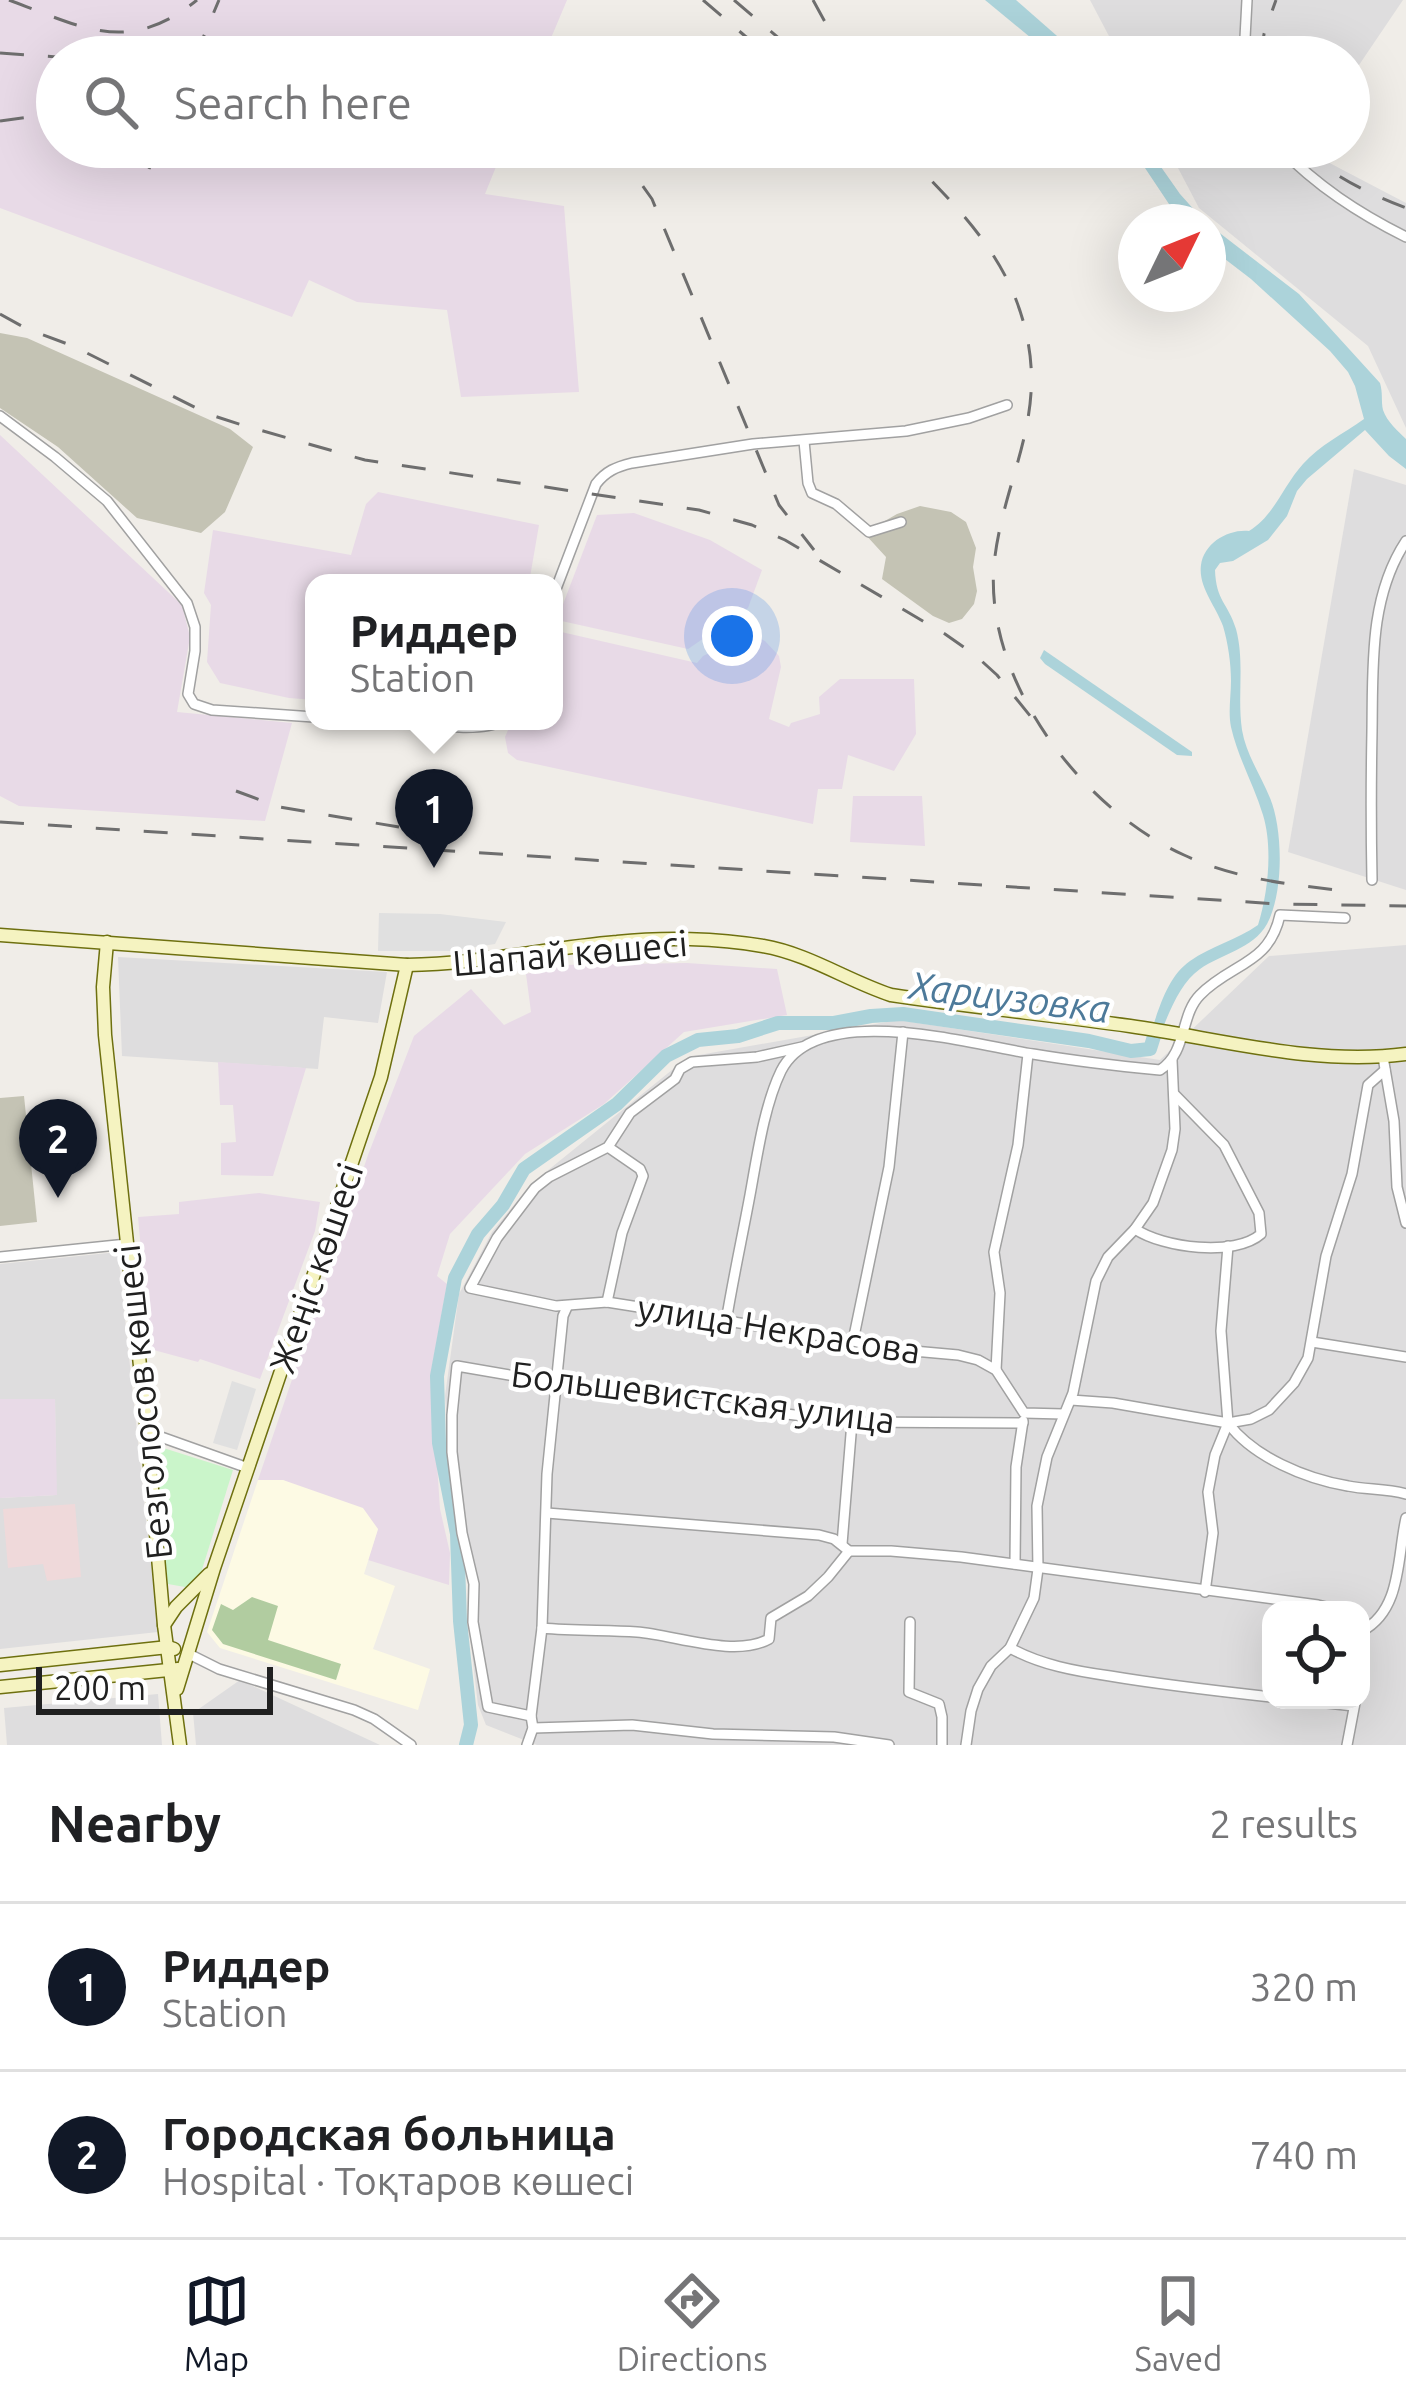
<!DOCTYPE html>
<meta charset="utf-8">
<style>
body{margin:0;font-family:Ubuntu,sans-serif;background:#f2f2f2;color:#202124}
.controls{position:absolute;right:36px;bottom:36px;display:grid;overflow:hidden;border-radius:24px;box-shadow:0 12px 48px #0002}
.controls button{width:108px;height:108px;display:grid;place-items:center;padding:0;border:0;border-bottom:3px solid #e0e0e0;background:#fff;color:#202124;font:60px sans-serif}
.compass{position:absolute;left:1118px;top:204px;width:108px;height:108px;border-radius:50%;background:#fff;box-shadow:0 12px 48px #0002;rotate:47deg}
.scale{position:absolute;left:36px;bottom:30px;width:237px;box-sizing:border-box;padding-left:12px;border:6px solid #202020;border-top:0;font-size:33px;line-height:42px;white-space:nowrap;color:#202020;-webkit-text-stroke:9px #fff;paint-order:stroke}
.you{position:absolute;left:732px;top:636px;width:42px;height:42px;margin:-30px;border:9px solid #fff;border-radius:50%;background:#1a73e8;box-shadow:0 0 0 18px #1a73e833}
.badge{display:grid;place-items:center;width:78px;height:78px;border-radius:50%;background:#111827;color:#fff;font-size:39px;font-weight:700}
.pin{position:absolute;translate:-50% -99px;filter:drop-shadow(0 3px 6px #0008)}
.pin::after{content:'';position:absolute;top:63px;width:42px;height:36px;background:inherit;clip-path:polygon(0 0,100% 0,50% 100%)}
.popup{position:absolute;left:305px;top:574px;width:258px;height:156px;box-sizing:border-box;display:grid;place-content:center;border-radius:24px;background:#fff;filter:drop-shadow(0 3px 9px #0005);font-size:39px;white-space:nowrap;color:#757577}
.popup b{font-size:45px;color:#202124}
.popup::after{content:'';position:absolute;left:50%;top:100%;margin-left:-24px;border:24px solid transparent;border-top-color:#fff}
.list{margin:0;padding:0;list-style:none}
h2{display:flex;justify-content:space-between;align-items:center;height:156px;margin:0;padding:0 48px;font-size:51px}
h2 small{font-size:39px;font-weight:400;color:#757577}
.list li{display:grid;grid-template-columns:78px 1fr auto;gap:36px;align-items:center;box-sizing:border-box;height:168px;padding:0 48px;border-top:3px solid #e0e0e0}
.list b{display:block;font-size:45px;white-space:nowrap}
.list p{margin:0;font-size:39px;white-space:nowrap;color:#757577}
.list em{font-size:39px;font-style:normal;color:#757577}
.icon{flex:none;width:66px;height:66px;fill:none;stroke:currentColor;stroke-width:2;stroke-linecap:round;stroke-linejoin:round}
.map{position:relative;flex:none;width:1406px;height:1745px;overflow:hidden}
.search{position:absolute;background:#fff;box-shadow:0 12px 48px #0002;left:36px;right:36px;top:36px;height:132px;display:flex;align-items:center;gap:30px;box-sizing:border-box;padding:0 42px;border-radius:66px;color:#757577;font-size:45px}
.sheet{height:492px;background:#fff}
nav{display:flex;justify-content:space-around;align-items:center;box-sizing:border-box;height:168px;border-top:3px solid #e0e0e0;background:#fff;font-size:33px;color:#757577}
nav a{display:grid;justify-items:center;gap:6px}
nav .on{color:#111827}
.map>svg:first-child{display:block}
.residential{fill:#deddde;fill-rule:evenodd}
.commercial{fill:#efd9da}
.industrial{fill:#e8dae7}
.education{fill:#fdfae4}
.construction{fill:#c4c3b4}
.forest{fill:#b1cca0}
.park{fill:#caf5ca}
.parking{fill:#e0e0e0}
.water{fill:#acd3da}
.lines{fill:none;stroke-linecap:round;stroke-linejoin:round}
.river{stroke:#acd3da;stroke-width:14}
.street-casing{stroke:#a1a1a1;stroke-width:12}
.secondary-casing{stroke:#6e700f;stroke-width:15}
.street{stroke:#fff;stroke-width:9}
.secondary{stroke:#f5f3c1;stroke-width:12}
.rail{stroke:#6e6e6e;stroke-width:3;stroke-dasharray:24 24;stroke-linecap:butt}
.labels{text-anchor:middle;stroke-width:9;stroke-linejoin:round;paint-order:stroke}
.street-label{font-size:36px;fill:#202020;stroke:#fff}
.water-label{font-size:39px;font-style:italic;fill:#4d7a9a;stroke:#fff}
</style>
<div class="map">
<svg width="1406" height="1745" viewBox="0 0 1406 1745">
<rect width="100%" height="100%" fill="#f0ede8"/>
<g class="residential">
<path d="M1090 0H1403L1359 65 1349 66V57H1120Z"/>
<path d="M1167 147H1299L1406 203V428L1368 346 1199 208Z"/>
<path d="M1354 469 1406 485V890L1288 852Z"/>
<path d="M1406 945V1745H537L486 1725 478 1705 468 1620 470 1583 450 1460 445 1396 459 1294 492 1232 531 1184 688 1057 898 1020 1160 1060 1269 956ZM1271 1610H1361V1700H1271Z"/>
<path d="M118 957 387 972 378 1023 324 1017 318 1069 122 1056Z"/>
<path d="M118 1252 158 1632 0 1649V1498L56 1495 55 1400 0 1399V1264Z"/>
<path d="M240 1680 380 1745H196L193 1713Z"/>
<path d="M158 1694 162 1745H7L4 1708Z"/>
</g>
<path class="commercial" d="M75 1504 81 1577 47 1581 43 1564 8 1568 3 1509Z"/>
<g class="industrial">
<path d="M0 0H567L543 57H57V147H504L485 194 564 206 579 392 461 397 447 310 357 302 309 280 292 317 0 208Z"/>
<path d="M0 435 182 605 190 637 177 712 292 723 265 821 19 806 0 796Z"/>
<path d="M378 492 539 525 529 583H314V700L289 698 220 683 207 662 211 605 204 593 213 530 351 555 366 504Z"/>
<path d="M634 513 710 540 762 570 748 608 688 649 557 620 597 515Z"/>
<path d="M742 629 765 641 779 656 781 667 769 719 789 727 791 723 820 714 819 697 840 679H914L916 734 894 771 848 755 842 789H818L813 824 517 760 508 753 505 737 512 721H554V637L557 631 697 663 703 656 722 647 734 651Z"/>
<path d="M853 796H922L925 846 850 842Z"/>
<path d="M687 963 777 969 787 1015 684 1032 604 1104 525 1154 450 1234 437 1276 447 1284 431 1372 440 1509 450 1553 449 1585 368 1560 378 1529 283 1480H258L368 1155 414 1036 471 989 504 1025 531 1012 526 974 559 965Z"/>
<path d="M218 1062 306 1068 273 1176 221 1175V1143L236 1142 233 1105H220Z"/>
<path d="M259 1193 320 1202 315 1231 260 1379 200 1359 198 1362 150 1349 138 1217 179 1214V1202Z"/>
<path d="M0 1399H55L57 1495 0 1498Z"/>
</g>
<path class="education" d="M258 1480H283L363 1508 378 1529 364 1574 395 1586 373 1649 430 1669 418 1710 220 1648 207 1632Z"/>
<g class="construction">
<path d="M0 333 27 338 230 429 253 447 225 512 201 533 137 518 58 447 0 408Z"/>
<path d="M920 506 951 512 966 522 976 548 973 567 977 591 974 604 962 619 949 623 933 616 882 579 886 557 864 533 897 514Z"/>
<path d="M24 1096 37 1222 0 1226V1098Z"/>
</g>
<path class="forest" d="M252 1597 278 1606 268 1640 341 1664 336 1680 223 1644 212 1630 221 1604 233 1610Z"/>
<path class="park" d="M154 1445 233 1470 196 1589 168 1584Z"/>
<g class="parking">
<path d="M379 913 440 914 506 922 495 944 450 951H378Z"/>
<path d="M232 1381 256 1389 237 1450 213 1443Z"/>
</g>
<g class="water">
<path d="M985 0H1016L1081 57H1054Z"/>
<path d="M1131 147H1147L1180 194 1205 222H1182L1179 219Z"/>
<path d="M1208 224 1299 294 1380 383C1383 393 1381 401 1383 410 1387 422 1398 431 1406 439V469L1389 456 1365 430 1307 479 1297 491 1287 516 1268 540 1233 561 1220 563 1215 570C1216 601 1228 603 1236 629 1245 663 1237 696 1242 730 1246 754 1261 776 1270 798 1283 829 1284 893 1267 924 1253 949 1221 954 1200 969 1176 986 1166 1023 1154 1048L1146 1046C1157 1018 1164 979 1190 961 1211 946 1237 940 1258 925 1268 893 1273 848 1263 815 1254 785 1238 758 1231 727 1228 712 1231 696 1231 681 1231 663 1228 643 1223 626 1216 606 1198 587 1201 565 1204 543 1228 529 1249 531 1274 516 1283 486 1303 464 1320 445 1343 434 1364 419L1355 386 1348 372 1330 351 1251 279 1208 246Z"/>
<path d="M1044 650 1192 752V756L1177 755 1045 664 1040 658Z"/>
</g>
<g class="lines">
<path class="river" d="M466 1745 471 1725 460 1621 457 1534 439 1443 437 1376 455 1278 478 1234 503 1205 524 1169 617 1104 666 1056 698 1040 738 1036 778 1023H834L871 1016 903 1014 1089 1041 1131 1051 1150 1049 1156 1030"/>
<g class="street-casing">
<g id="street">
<path d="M1244 57 1247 0"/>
<path d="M1279 147C1317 186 1358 213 1406 237"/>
<path d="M0 416 55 457 107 501 187 603 195 627V651L188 694 194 704 212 710 314 717"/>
<path d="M804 441 808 483 812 493 836 504 869 532 901 522"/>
<path d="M554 594 596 484C606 471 616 467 632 463L753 444 906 431 969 418 1007 405"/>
<path d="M395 721C423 723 478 734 502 721"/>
<path d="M1372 880C1371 830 1371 781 1372 731 1373 666 1369 597 1406 541"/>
<path d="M802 1047 757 1057 692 1062 680 1069 675 1079 630 1113 608 1147 549 1177 535 1188 497 1238 470 1288 556 1306 607 1302 853 1341 880 1348 958 1355 978 1360 996 1370 1024 1413 1063 1414"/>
<path d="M1383 1057 1394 1121 1397 1187 1406 1223"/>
<path d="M1135 1229C1163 1248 1235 1257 1261 1234L1259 1213 1224 1145 1175 1095"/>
<path d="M0 1257 127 1244"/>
<path d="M607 1302 622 1233 643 1176 640 1169 608 1147"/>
<path d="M726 1322C733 1279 742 1238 750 1195 757 1157 764 1106 781 1071 817 999 973 1045 1033 1054 1075 1061 1118 1066 1160 1070 1187 1053 1180 1015 1200 995 1231 963 1269 965 1280 915L1345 918"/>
<path d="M853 1341 889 1167 903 1032"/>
<path d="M1312 1342 1406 1357"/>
<path d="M996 1370 1000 1293 994 1252 1018 1145 1028 1054"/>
<path d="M1071 1400 1113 1403 1228 1423 1251 1419 1269 1410 1294 1383 1308 1358 1326 1256 1352 1174 1368 1085 1385 1070"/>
<path d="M1228 1423C1253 1457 1306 1479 1348 1486 1367 1490 1387 1488 1406 1494"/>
<path d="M147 1432 248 1468"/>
<path d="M547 1513 819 1535 834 1539 849 1551H891L961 1557 1318 1605 1338 1610"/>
<path d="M842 1544 852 1422"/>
<path d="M1015 1564 1016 1467 1023 1421"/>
<path d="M1205 1592 1213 1533 1208 1492 1215 1455 1228 1423 1221 1331 1228 1246"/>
<path d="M910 1622 909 1692 939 1704 942 1717V1745"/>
<path d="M542 1628C574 1631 606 1630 637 1632 675 1635 735 1658 769 1639L771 1618 808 1596 828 1577 849 1551"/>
<path d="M1361 1639 1362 1631C1402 1610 1397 1557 1406 1518"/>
<path d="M1010 1648C1041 1665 1075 1671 1110 1676 1163 1685 1217 1691 1271 1697"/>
<path d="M187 1653 219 1669 354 1710 374 1719 411 1745"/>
<path d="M1300 1700 1354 1706"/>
<path d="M531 1716 488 1707 473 1622 474 1584 462 1533 452 1452V1415L457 1366 613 1393 852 1422 1023 1423"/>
<path d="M533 1728 632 1725 713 1734 834 1737 889 1745"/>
<path d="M527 1745 533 1728 531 1716 542 1628 547 1474 563 1316 567 1307"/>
<path d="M966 1745 971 1711 978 1689 991 1666 1010 1648 1034 1598 1038 1569 1037 1506 1047 1457 1073 1393 1096 1281 1108 1257 1135 1229 1153 1203 1172 1150 1175 1129 1172 1060"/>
<path d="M1347 1745 1355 1703"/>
</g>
</g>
<g class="secondary-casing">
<g id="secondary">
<path d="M0 935 407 965C480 964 545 948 617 942 663 937 717 938 763 946 809 954 848 981 891 995 971 1007 1051 1015 1130 1026 1221 1039 1314 1066 1406 1054"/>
<path d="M107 942 103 987 105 1035 147 1432 164 1625 180 1745"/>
<path d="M164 1625 176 1607 209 1574"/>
<path d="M0 1665 168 1647 174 1649"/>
<path d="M0 1687 178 1669"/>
<path d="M177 1689 214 1568 381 1077 407 965"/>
</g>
</g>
<use href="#street" class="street"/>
<use href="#secondary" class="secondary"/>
<g class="rail">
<path d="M9 0C82 27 128 56 197 0"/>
<path d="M703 0 745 36 776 57"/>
<path d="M734 0 801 57"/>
<path d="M813 0 844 57"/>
<path d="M0 53 57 57"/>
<path d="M67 57 125 51 161 41"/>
<path d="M195 57 219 0"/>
<path d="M1261 57 1264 34 1276 0"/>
<path d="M0 121 57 113"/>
<path d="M615 147 652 199 779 505 814 550"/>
<path d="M899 147C956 207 1012 256 1028 342 1043 422 1005 480 995 556 979 675 1080 808 1184 855 1237 880 1295 885 1353 892"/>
<path d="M1302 147C1331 176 1368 193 1406 208"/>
<path d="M149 169 158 147"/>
<path d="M0 314 27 329 73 346 208 414 242 425 365 460 699 510 752 525 785 540 945 634 975 655 997 675 1044 733"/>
<path d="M236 791 279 807 399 827"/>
<path d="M0 822 1279 904 1406 906"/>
</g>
</g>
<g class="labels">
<g class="street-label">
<text transform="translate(570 953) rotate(-5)" y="13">Шапай көшесі</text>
<text transform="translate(316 1268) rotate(-71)" y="13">Жеңіс көшесі</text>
<text transform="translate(779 1329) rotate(9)" y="13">улица Некрасова</text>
<text transform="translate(703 1397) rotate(7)" y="13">Большевистская улица</text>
<text transform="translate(143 1402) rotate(-96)" y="13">Безголосов көшесі</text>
</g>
<g class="water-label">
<text transform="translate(1010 997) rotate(7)" y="14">Хариузовка</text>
</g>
</g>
</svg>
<div class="controls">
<button><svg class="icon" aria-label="locate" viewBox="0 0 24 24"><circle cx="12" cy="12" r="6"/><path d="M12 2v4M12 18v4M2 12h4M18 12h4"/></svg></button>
</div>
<svg class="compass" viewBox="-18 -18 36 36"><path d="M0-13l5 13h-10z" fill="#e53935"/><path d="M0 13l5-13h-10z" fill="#757577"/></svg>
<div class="scale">200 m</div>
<div class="you"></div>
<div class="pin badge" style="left:434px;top:868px">1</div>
<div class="popup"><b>Риддер</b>Station</div>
<div class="pin badge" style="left:58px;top:1198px">2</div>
<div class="search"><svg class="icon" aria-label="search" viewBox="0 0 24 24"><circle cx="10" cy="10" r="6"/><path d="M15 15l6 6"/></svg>Search here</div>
</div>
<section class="sheet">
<h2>Nearby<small>2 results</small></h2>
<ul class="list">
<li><span class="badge">1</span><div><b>Риддер</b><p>Station</p></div><em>320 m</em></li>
<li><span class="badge">2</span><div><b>Городская больница</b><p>Hospital · Тоқтаров көшесі</p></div><em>740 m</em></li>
</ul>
</section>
<nav>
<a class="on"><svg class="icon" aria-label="map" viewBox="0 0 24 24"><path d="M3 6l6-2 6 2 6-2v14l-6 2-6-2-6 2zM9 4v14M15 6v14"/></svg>Map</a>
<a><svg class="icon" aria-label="directions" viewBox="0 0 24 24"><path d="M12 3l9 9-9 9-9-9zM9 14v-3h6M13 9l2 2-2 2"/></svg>Directions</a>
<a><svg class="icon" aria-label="saved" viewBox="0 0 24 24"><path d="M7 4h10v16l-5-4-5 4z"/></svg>Saved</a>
</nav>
